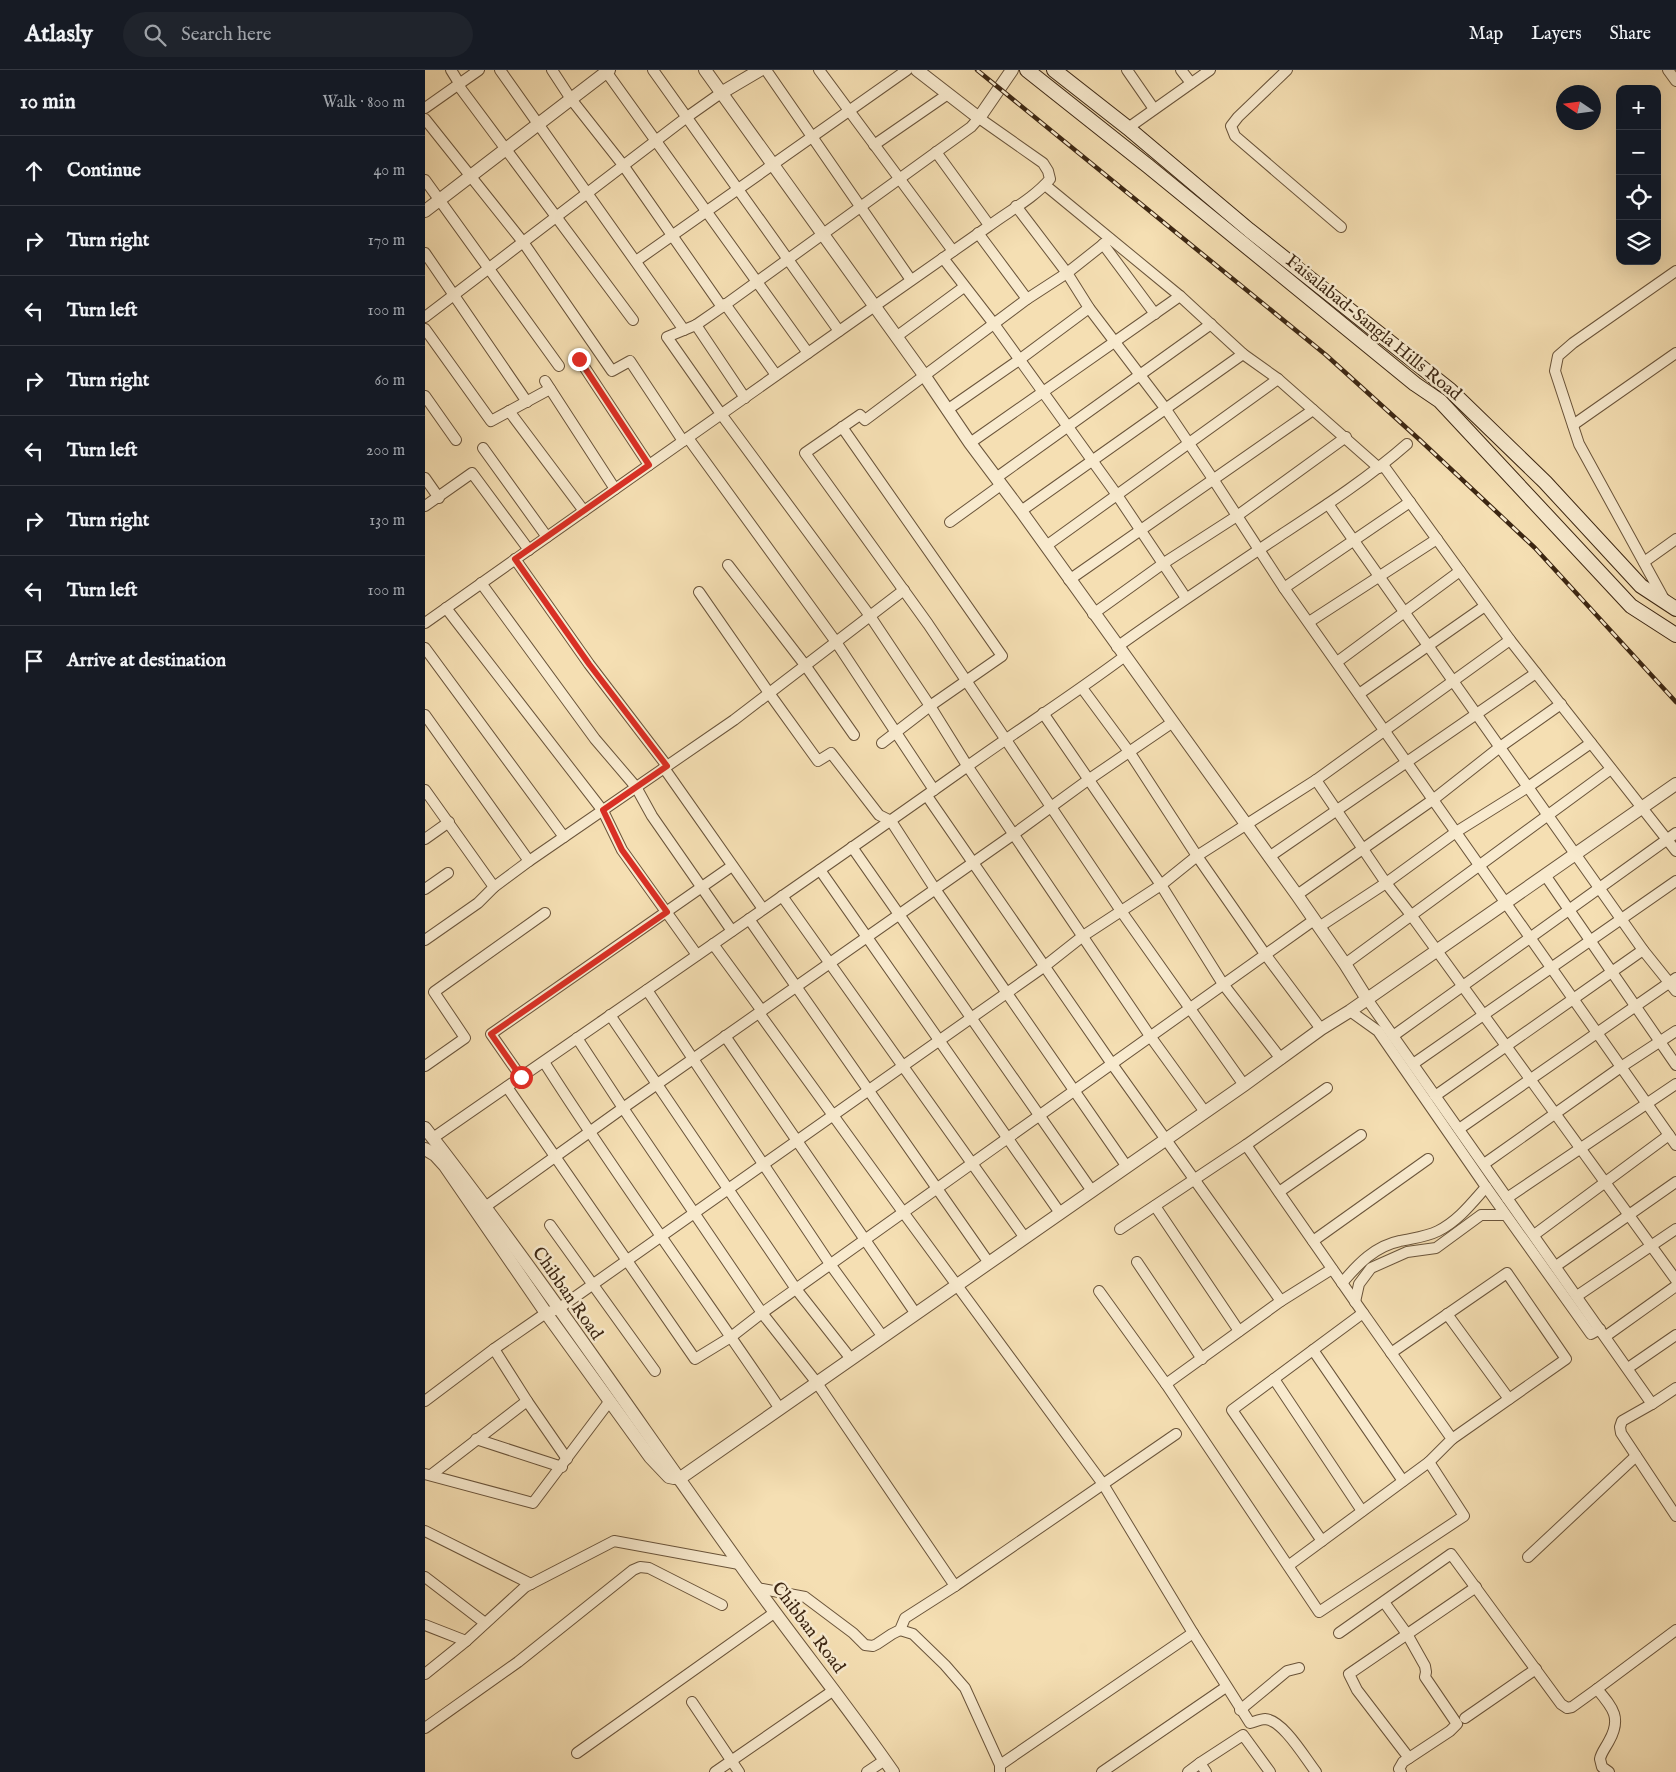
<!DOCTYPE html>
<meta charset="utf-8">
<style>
body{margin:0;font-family:"IM FELL English",serif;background:#20242c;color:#f1f3f6}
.controls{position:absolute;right:15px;top:15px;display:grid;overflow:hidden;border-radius:10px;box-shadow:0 5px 20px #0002}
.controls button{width:45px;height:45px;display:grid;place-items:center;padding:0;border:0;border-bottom:1px solid #363941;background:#171b24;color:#f1f3f6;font:25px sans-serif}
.compass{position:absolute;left:1131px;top:15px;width:45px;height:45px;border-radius:50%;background:#171b24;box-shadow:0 5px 20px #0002;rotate:283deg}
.stop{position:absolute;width:15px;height:15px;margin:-11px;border:4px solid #d93025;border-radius:50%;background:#fff}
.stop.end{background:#d93025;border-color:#fff;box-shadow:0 1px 5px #0008}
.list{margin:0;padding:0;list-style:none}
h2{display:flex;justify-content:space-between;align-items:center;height:65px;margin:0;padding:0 20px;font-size:21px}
h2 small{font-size:16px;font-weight:400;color:#9ea1a6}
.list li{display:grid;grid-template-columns:32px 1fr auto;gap:15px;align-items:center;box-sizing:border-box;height:70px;padding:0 20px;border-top:1px solid #363941}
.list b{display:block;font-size:19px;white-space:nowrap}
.list em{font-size:16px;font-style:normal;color:#9ea1a6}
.icon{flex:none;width:28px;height:28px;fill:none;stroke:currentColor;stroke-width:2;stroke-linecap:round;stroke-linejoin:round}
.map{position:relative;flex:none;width:1251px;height:1702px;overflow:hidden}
header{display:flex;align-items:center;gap:30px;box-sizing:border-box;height:70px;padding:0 25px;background:#171b24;border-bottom:1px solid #363941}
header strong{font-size:24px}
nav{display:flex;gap:28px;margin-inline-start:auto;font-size:18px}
.search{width:350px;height:45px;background:#20242c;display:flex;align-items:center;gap:12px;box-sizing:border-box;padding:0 18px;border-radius:28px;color:#9ea1a6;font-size:19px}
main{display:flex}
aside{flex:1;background:#171b24}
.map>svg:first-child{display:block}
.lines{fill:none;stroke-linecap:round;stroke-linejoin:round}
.minor-casing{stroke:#6a543a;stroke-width:12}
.tertiary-casing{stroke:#6a543a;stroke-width:14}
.secondary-casing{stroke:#3c2612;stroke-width:16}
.minor{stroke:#f8eace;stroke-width:10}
.tertiary{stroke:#f8eace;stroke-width:12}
.secondary{stroke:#f8eace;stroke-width:14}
.rail-casing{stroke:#3c2612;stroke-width:4.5}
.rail{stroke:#f8eace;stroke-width:2.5;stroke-dasharray:8;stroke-linecap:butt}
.route{stroke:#d93025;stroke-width:6}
.labels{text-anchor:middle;stroke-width:5;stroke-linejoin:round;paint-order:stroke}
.street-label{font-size:18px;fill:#3c2612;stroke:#f8eace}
</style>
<header>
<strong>Atlasly</strong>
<div class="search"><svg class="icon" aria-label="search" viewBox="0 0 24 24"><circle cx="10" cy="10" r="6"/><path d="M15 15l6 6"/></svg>Search here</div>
<nav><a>Map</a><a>Layers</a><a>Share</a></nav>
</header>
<main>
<aside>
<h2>10 min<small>Walk · 800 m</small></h2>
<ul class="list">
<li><svg class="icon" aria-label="ahead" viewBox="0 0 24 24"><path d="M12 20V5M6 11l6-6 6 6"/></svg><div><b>Continue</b></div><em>40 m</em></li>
<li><svg class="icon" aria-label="right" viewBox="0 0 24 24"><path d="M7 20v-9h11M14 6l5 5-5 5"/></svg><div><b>Turn right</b></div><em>170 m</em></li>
<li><svg class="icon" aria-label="left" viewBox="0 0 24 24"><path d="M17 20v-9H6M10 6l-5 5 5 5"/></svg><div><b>Turn left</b></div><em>100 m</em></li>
<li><svg class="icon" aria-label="right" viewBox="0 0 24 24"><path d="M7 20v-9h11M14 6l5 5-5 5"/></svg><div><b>Turn right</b></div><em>60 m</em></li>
<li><svg class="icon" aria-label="left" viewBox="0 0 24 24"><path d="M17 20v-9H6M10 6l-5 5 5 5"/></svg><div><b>Turn left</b></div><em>200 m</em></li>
<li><svg class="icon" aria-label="right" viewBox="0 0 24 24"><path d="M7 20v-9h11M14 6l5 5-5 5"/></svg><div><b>Turn right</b></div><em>130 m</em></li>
<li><svg class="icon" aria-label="left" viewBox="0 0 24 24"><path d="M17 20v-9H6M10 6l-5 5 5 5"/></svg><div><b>Turn left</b></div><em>100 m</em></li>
<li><svg class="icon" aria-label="arrive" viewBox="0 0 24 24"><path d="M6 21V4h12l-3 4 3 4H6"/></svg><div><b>Arrive at destination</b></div></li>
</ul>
</aside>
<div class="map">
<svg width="1251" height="1702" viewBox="0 0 1251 1702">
<rect width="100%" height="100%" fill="#f5dfb3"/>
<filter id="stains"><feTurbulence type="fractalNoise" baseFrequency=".004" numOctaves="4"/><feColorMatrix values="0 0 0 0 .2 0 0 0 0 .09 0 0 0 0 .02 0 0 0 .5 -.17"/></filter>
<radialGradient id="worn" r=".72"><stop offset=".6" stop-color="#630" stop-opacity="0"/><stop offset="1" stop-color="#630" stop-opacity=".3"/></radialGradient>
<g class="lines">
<g class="minor-casing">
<g id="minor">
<path d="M26 0 34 13 36 19 208 250"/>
<path d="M75 0 259 260"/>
<path d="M127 0 146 29 198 95 297 237"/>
<path d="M180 0 383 283"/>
<path d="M228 0 414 261"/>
<path d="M341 0 486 210"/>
<path d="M394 0 528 181"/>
<path d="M702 0 729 39"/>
<path d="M756 0 766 13"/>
<path d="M862 0 813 47 806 56 810 66 916 157"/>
<path d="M1243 0 1251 11"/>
<path d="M0 38 54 0"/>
<path d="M0 49 98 172 187 301 205 291 258 371"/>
<path d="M703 58 785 0"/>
<path d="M449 75 523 24"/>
<path d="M511 82 564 155"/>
<path d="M0 110 134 296"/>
<path d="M620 115 755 226 818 284 853 309 954 398"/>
<path d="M591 136 642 203 664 238 740 338 788 409 859 518 1251 1075"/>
<path d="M553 163 602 229"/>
<path d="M685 169 642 203 602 229 440 350 435 345 380 383 503 554 696 841 819 1015"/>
<path d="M678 174 730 244"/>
<path d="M0 183 102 332"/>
<path d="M518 188 569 254 692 425 761 528"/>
<path d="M211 191 482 0"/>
<path d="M300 234 351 305"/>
<path d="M0 247 262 47 296 23"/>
<path d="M271 255 320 328"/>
<path d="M0 259 66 351 125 319"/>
<path d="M471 267 539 217"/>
<path d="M154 289 224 395"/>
<path d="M120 311 190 419"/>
<path d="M0 326 31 370"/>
<path d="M522 340 594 290 664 238"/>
<path d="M84 341 159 441"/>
<path d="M1148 355 1251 283"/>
<path d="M417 357 577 586 505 636 457 673"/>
<path d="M263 368 411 572 509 720"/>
<path d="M545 373 755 226"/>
<path d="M58 378 122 467"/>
<path d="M958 395 1085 570 1251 781"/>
<path d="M0 408 14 428"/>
<path d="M571 408 786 254"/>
<path d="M903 434 1218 880 1251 921"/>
<path d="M0 436 47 403 104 480"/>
<path d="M596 441 818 284"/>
<path d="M525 452 576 415"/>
<path d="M621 476 853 309"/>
<path d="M90 489 164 594 242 696"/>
<path d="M1219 492 1251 469"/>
<path d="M303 495 380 595 429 665"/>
<path d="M644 510 888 340"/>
<path d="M56 513 170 669 211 717 227 746 307 861"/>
<path d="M859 518 985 432"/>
<path d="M274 522 344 623 393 691 406 683 454 745 466 751 510 819 702 1097"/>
<path d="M1240 531 1154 374 1130 301 1133 286 1148 273 1251 201"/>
<path d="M21 538 178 741 197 780 272 885"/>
<path d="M668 544 739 493 812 446 921 367"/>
<path d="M884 552 1012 469"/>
<path d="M0 553C148 448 296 344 444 240 484 212 524 184 564 156 584 141 609 128 625 109L623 101 618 93 554 48 546 57 297 237 271 255 242 267 296 344 445 546 505 636 543 697 725 966 780 1042"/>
<path d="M692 577C745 539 799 503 853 467 897 438 942 409 982 374"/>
<path d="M0 578 139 767"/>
<path d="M912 592 1035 501"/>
<path d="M657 618 705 683 772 786 840 884 896 959"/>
<path d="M934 624 1060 536"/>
<path d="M618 643 736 815 798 914 856 989"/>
<path d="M0 645 104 791"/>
<path d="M239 698 338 839"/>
<path d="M891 710 961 813 986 845 1251 1210"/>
<path d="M0 720 69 817"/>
<path d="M502 726 687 994 856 1231 741 1314 894 1542 1039 1446 1004 1392 863 1496"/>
<path d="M0 769 24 752"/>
<path d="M427 777 667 1121"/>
<path d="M844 787 1111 603"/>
<path d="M395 800 635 1143"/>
<path d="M1120 805 1251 995"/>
<path d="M0 819 23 803"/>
<path d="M872 825 1009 729 1075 677 1136 634"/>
<path d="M357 826 600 1168"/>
<path d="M324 849 564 1193"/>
<path d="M894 857 961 813 1031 762 1103 717 1166 673"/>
<path d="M0 870 53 833 69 817 104 791 309 650 479 520"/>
<path d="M288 874 337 941"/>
<path d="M920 894 1186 699"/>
<path d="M222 920 405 1194 458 1267"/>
<path d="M942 929 1227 1334 1251 1318"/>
<path d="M334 943 478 1142 678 1414 768 1563 825 1653C829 1652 836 1649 840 1649 858 1650 880 1688 891 1702"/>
<path d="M185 945 371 1219 426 1289"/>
<path d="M300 966 491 1244"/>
<path d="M968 966 1251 763"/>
<path d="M152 968 198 1038 337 1243 392 1313 530 1516"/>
<path d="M119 992C194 1110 277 1223 355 1339"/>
<path d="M988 994 1251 811"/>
<path d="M0 996 40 968 9 922 120 843"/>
<path d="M96 1007 66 964 307 796"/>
<path d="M82 1017 270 1289 306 1267 337 1243 889 850"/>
<path d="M902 1018 821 1075 938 1243"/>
<path d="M1010 1026 1218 880"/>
<path d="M1034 1059 1251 908"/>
<path d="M8 1068C185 945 364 823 540 698 593 660 648 625 700 586"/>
<path d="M1059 1094 1196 997 1251 961"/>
<path d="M1061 1117 1166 1264 1175 1259"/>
<path d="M854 1122 936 1065"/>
<path d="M1082 1128 1251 1014"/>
<path d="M730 1136 814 1261"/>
<path d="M60 1137 198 1038 589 764 663 710 748 652"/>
<path d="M125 1155 230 1301"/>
<path d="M695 1159 821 1075"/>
<path d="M1109 1165 1244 1065"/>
<path d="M888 1171 1003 1089"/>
<path d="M712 1192 777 1289"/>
<path d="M1131 1196 1251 1112"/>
<path d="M917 1213C933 1194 950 1176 975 1171 988 1168 1001 1167 1013 1161 1033 1151 1046 1134 1061 1117L953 961 925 941"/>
<path d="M674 1221 741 1314"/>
<path d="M1152 1226 1251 1159"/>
<path d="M856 1231 907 1199"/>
<path d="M930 1232 934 1214 946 1198 982 1182 1011 1178 1056 1145H1080"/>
<path d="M1022 1244 1084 1329"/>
<path d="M1181 1266 1251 1216"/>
<path d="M69 1279 102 1331"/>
<path d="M888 1280 978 1411"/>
<path d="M966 1283 1082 1203 1141 1289 1027 1369"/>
<path d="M1203 1298 1251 1265"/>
<path d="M849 1309 937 1441"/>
<path d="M0 1331 69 1279 121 1243 133 1239 620 896 658 866 736 815 772 786 891 710 1085 570"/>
<path d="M1227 1334 1197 1351 1195 1357 1196 1363 1251 1446"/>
<path d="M51 1369 137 1397"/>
<path d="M0 1404 108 1433 184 1332"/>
<path d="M6 1405 102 1331 142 1389"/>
<path d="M0 1461 106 1514"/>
<path d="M897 1471 807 1340 938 1243 1027 1369 1004 1392"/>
<path d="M1103 1487 1211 1386"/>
<path d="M0 1507 60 1553"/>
<path d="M332 1518 380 1527 428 1563 440 1575 448 1576 452 1574 467 1564 475 1560 480 1548 530 1516 751 1364"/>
<path d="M959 1532 982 1564 1000 1596 1001 1602 1000 1607 1032 1654 1025 1661 978 1692 974 1699 976 1702"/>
<path d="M0 1555 41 1571"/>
<path d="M475 1560 488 1564 520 1595 540 1618 575 1695"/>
<path d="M914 1563 1026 1484 1136 1634 1142 1638 1147 1637 1172 1619 1251 1560"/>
<path d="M0 1604 41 1571 100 1517 189 1471 314 1494"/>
<path d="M1172 1619C1188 1638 1197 1648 1184 1671 1181 1677 1176 1683 1175 1689L1177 1697 1184 1702"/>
<path d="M267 1632 314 1702"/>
<path d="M815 1640 862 1601 874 1598"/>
<path d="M1040 1648 1111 1599"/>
<path d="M0 1658 93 1592 208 1500 215 1497 224 1498 297 1535"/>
<path d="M152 1683 349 1543"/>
<path d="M984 1688 932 1620 924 1604 1051 1517"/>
<path d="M775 1693 818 1665 845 1702"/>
<path d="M290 1702 409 1620"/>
<path d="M442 1702 460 1690"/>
<path d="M575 1702V1695L768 1563"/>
<path d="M677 1702 801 1617"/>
<path d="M763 1702 775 1693 781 1702"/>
</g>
</g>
<g class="tertiary-casing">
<g id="tertiary">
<path d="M280 0 499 305 545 373 596 441 872 825 920 894 942 929"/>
<path d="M492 0 554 48 587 0"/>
<path d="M296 23 335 0"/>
<path d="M0 141 184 0"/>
<path d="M0 1058C110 1199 210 1348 314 1493 364 1564 419 1631 468 1702"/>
<path d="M0 1079 10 1085 20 1096 121 1243 225 1387 244 1407 249 1408"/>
<path d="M254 1409 819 1015 896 959 925 941 1251 714"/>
</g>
</g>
<g class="secondary-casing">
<g id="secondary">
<path d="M602 0 723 96 990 314 1015 331 1206 536 1251 565"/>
<path d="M629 0 703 58 824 160 1025 320 1120 412 1216 516 1251 539"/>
</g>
</g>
<use href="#minor" class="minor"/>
<use href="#tertiary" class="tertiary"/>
<use href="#secondary" class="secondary"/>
<g class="rail-casing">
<path id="rail" d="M552 0 901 285 996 371 1110 478 1251 632"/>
</g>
<use href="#rail" class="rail"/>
</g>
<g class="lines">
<path class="route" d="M96 1007 66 964 242 842 197 780 178 740 242 696 164 594 90 489 224 395 154 289"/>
</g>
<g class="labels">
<g class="street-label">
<text transform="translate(949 257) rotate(39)" y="6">Faisalabad-Sangla Hills Road</text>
<text transform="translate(143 1223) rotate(55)" y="6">Chibban Road</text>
<text transform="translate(384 1557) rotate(53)" y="6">Chibban Road</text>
</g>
</g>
<rect width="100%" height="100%" filter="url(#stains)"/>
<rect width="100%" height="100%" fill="url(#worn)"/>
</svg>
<div class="controls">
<button>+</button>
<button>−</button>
<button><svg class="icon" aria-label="locate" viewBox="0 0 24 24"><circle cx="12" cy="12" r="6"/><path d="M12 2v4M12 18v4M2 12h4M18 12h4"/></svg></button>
<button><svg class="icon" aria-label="layers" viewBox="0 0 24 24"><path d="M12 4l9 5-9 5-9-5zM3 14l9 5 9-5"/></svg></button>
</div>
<svg class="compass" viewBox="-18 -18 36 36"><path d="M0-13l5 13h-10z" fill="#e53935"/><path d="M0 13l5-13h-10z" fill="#9ea1a6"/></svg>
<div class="stop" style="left:96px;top:1007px"></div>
<div class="stop end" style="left:154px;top:289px"></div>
</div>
</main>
